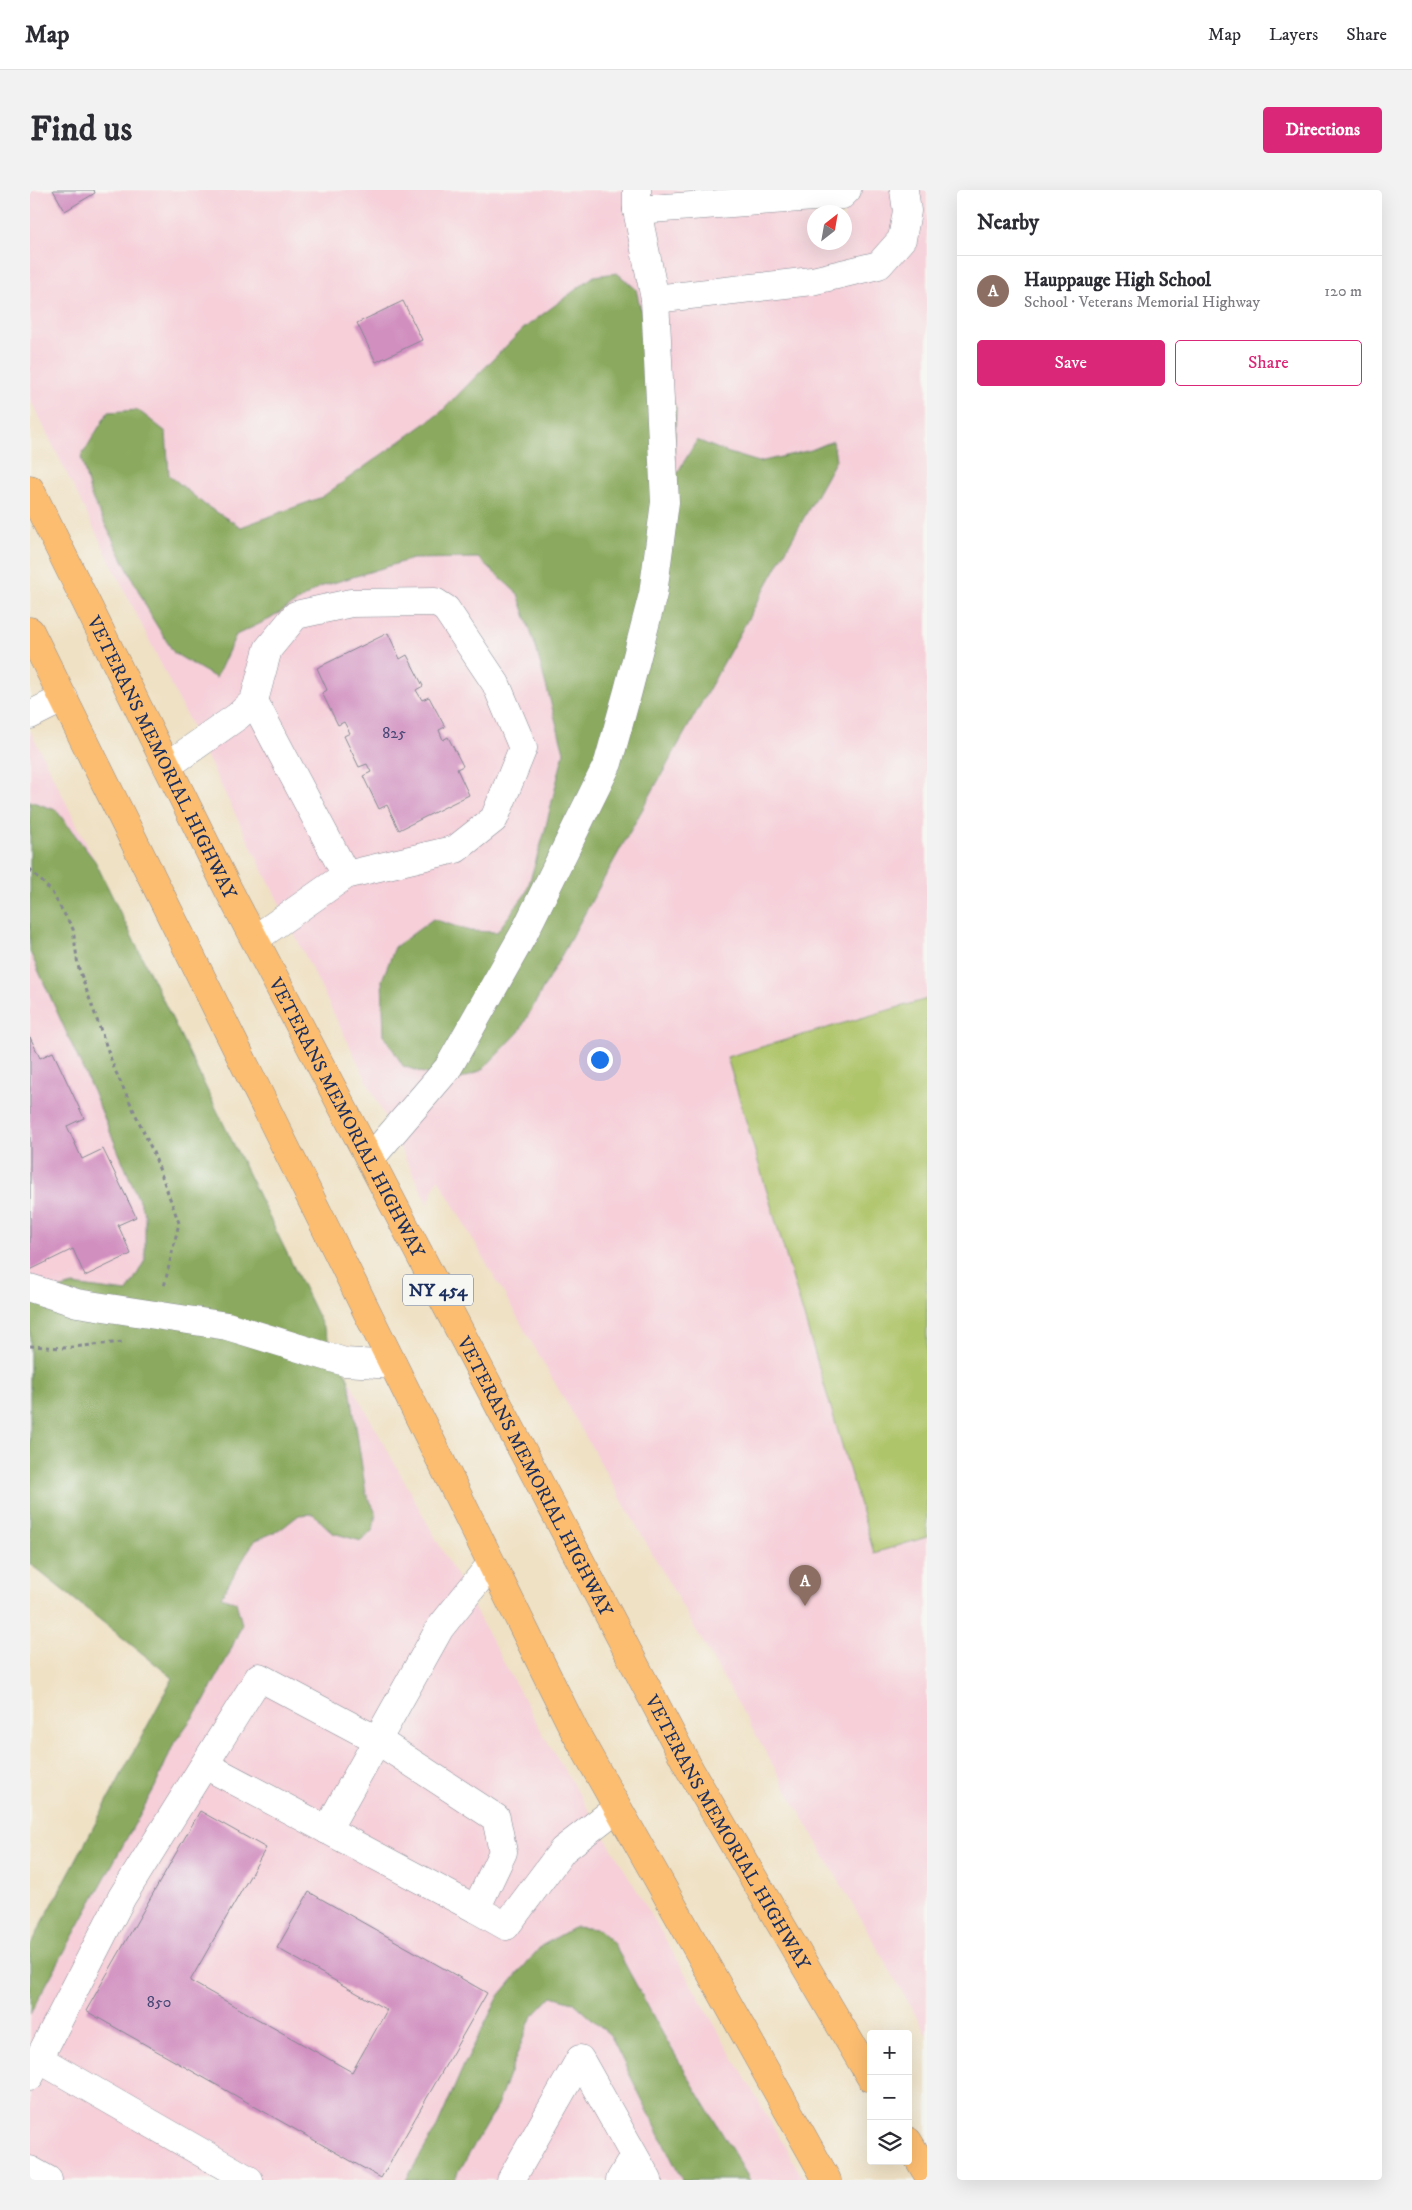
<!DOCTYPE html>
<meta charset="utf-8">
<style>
body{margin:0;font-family:"IM FELL DW Pica",serif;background:#f2f2f3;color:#2b2b33}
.controls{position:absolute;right:15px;bottom:15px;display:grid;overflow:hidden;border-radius:5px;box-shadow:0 5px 20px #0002}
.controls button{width:45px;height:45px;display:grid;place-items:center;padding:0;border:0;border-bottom:1px solid #e1e1e2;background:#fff;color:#2b2b33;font:25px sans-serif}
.compass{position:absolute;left:777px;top:15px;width:45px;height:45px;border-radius:50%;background:#fff;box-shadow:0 5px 20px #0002;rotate:31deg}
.you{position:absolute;left:569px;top:869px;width:18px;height:18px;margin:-12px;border:4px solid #fff;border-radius:50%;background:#1a73e8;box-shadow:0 0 0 8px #1a73e833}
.badge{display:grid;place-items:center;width:32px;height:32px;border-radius:50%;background:#db2777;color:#fff;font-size:16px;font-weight:700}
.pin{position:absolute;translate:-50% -41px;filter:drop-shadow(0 1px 2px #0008)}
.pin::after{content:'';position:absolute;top:26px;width:18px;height:15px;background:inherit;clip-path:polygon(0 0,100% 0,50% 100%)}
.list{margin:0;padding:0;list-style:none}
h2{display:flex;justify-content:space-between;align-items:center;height:65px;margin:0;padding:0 20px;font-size:21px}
h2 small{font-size:16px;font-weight:400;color:#7c7c81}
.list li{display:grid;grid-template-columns:32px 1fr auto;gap:15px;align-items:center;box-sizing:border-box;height:70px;padding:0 20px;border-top:1px solid #e1e1e2}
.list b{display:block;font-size:19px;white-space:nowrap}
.list p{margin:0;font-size:16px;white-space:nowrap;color:#7c7c81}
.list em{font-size:16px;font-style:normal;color:#7c7c81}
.actions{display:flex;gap:10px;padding:15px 20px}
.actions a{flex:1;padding:11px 0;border:1px solid #db2777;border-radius:5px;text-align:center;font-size:18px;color:#db2777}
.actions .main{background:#db2777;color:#fff}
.icon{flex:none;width:28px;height:28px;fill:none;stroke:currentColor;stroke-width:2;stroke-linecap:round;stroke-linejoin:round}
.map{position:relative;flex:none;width:897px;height:1990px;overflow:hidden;border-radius:5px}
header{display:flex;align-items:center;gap:30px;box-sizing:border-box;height:70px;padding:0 25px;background:#fff;border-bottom:1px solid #e1e1e2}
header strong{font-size:24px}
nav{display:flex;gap:28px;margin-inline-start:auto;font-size:18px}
.intro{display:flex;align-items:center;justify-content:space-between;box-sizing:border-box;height:120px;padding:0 30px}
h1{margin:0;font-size:35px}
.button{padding:12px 22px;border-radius:5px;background:#db2777;color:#fff;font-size:18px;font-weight:700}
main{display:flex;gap:30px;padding:0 30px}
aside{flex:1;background:#fff;border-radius:5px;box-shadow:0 5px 20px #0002}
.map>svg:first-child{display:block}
.built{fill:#f6cfd9;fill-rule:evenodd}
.green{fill:#afc56a;stroke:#657a64}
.forest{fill:#8baa5e;stroke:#536c5e}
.building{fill:#d18fc0}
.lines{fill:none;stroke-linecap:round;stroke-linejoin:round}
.minor-casing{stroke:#858891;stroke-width:29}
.highway-casing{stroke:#858891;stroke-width:29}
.path{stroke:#858891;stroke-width:3;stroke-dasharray:4 4;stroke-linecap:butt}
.minor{stroke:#fff;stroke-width:28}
.highway{stroke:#fcbd6f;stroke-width:28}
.labels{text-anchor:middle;stroke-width:4;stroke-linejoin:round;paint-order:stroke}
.number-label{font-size:16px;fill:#484776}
.shield{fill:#f6f6f2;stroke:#5d6b8a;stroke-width:1}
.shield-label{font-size:18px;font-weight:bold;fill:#1b2f5e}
.street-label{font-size:19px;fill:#1b2f5e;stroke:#f6f6f2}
</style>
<header>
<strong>Map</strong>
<nav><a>Map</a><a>Layers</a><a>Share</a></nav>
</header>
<div class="intro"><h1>Find us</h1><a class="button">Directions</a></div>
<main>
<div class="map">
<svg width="897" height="1990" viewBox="0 0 897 1990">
<rect width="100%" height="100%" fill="#f6f6f2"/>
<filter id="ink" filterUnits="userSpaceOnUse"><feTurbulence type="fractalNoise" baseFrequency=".02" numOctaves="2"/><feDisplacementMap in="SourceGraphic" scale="10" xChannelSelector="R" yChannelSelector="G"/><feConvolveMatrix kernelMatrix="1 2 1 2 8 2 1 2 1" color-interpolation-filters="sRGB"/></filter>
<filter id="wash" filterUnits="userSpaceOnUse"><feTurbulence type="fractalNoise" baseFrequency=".0096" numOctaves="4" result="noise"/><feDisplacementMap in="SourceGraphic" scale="20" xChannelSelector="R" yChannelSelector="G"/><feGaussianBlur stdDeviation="1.12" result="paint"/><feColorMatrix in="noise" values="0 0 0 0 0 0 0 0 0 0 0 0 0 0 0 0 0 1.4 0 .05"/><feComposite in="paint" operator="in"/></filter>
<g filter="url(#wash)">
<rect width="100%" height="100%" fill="#efe1c4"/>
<g class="built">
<path d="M0 0H897V1845L408 988 398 1014 0 209ZM784 22H814V52H784Z"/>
<path d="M0 540 65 671 26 620 0 611Z"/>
<path d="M0 762 65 906 115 1025V1071L97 1102 43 1095 0 1107Z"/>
<path d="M319 1190 514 1546 611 1707 774 1990H0V1824L125 1597 144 1553 174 1512 206 1412 191 1407 224 1351 250 1340 269 1325 283 1324 303 1343 346 1323 336 1303Z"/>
</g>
<path class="green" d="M897 809V1347L844 1363 697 867Z"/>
<g class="forest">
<path d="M587 83 606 99 613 129 619 164 646 218 643 290 667 250 696 262 729 272 781 260 803 251 806 270 489 842 452 880 422 893 373 876 354 845 352 790 365 757 403 729 440 741 467 742 496 703 514 644 534 562 506 458 488 404 448 368 382 369 290 397 240 429 206 445 186 488 144 463 122 428 61 306 51 267 78 222 108 220 136 242 139 285 175 315 211 337 292 307 410 223 493 139 564 86Z"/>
<path d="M0 611 26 620 65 671 319 1190 336 1303 346 1323 343 1340 331 1351 303 1343 283 1324 269 1325 250 1340 224 1351 191 1407 206 1412 212 1434 199 1464 174 1512 144 1553 125 1597 0 1824V1756L143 1488 0 1374V1107L43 1095 97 1102 115 1070V1025L65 906 0 762Z"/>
<path d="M545 1737 568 1739 584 1754 634 1846 720 1990H652L580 1845 543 1812 522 1806 501 1828 467 1916 424 1990H376L407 1937 434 1875 469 1806 511 1756Z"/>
</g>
<g id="blocks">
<g class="building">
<path d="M23 0H64L65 3 35 21Z"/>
<path d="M373 111 392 150 346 172 327 133Z"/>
<path d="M358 443 370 469 377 465 393 496 386 500 392 510 399 507 415 537 409 540 413 550 418 547 433 576 427 579 439 605 369 640 357 615 349 619 333 586 341 582 337 574 329 577 314 546 320 543 314 532 308 535 292 503 297 500 287 478Z"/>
<path d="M0 847 10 868 23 862 54 928 37 936 52 969 73 959 106 1027 88 1035 101 1064 55 1086 43 1059 0 1080Z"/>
<path d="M170 1621 236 1658 160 1791 322 1882 357 1820 247 1758 279 1702 457 1803 351 1988 56 1821Z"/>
</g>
</g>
</g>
<g filter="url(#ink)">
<use href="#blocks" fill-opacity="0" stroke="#858891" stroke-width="1"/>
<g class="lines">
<g class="minor-casing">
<g id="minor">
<path d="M607 20 812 5 817 0"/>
<path d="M625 109 782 91 849 75 872 49 877 21 874 0"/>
<path d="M224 511 316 685"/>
<path d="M0 525 34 508"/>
<path d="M137 576 208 526 224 511 238 459 266 425 321 413 405 412 416 419 466 494 493 558 464 629 426 659 316 685 225 749"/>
<path d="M340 969 418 878 494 743 578 573 598 501 623 404 635 312 625 109 607 20V0"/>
<path d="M0 1098 47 1113 197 1136 315 1172 363 1175"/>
<path d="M297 1640 410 1438 461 1374"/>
<path d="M446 1719 476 1736 533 1660 587 1618"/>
<path d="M9 1869 219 1990"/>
<path d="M0 1886 92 1707 229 1487 347 1550 466 1628 473 1662 446 1719 175 1575"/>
<path d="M0 1980 18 1990"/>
<path d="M481 1990 550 1869 618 1990"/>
<path d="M590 1990 604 1966"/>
</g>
</g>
<g class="highway-casing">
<g id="highway">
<path id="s1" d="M0 299 198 699 660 1580 841 1888"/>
<path d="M0 441 544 1540 797 1990"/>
<path d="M878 1951 897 1983"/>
</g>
</g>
<g class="path">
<path d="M0 679 21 701 43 739 48 776 84 878 123 962 149 1033 134 1097"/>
<path d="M0 1156 33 1158 93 1152"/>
</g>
<use href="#minor" class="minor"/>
<use href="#highway" class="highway"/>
</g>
</g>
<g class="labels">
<g class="number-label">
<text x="364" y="548">825</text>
<text x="129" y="1817">850</text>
</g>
<rect class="shield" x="373" y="1084.5" width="70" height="31" rx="4"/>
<g class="shield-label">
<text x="408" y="1106">NY 454</text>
</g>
<g class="street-label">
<text dy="7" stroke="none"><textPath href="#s1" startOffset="299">VETERANS MEMORIAL HIGHWAY</textPath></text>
<text dy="7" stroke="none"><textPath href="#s1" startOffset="704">VETERANS MEMORIAL HIGHWAY</textPath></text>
<text dy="7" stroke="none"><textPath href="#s1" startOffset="1109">VETERANS MEMORIAL HIGHWAY</textPath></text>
<text dy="7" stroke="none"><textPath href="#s1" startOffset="1514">VETERANS MEMORIAL HIGHWAY</textPath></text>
</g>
</g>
</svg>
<div class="controls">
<button>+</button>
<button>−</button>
<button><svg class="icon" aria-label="layers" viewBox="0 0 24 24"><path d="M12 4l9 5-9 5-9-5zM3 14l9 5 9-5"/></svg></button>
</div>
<svg class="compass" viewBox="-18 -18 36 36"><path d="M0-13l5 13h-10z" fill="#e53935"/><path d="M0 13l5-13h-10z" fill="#7c7c81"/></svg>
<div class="you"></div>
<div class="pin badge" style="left:775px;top:1416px;background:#8d6e63">A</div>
</div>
<aside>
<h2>Nearby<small></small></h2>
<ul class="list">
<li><span class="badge" style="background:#8d6e63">A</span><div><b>Hauppauge High School</b><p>School · Veterans Memorial Highway</p></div><em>120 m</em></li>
</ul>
<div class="actions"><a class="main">Save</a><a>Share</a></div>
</aside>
</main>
